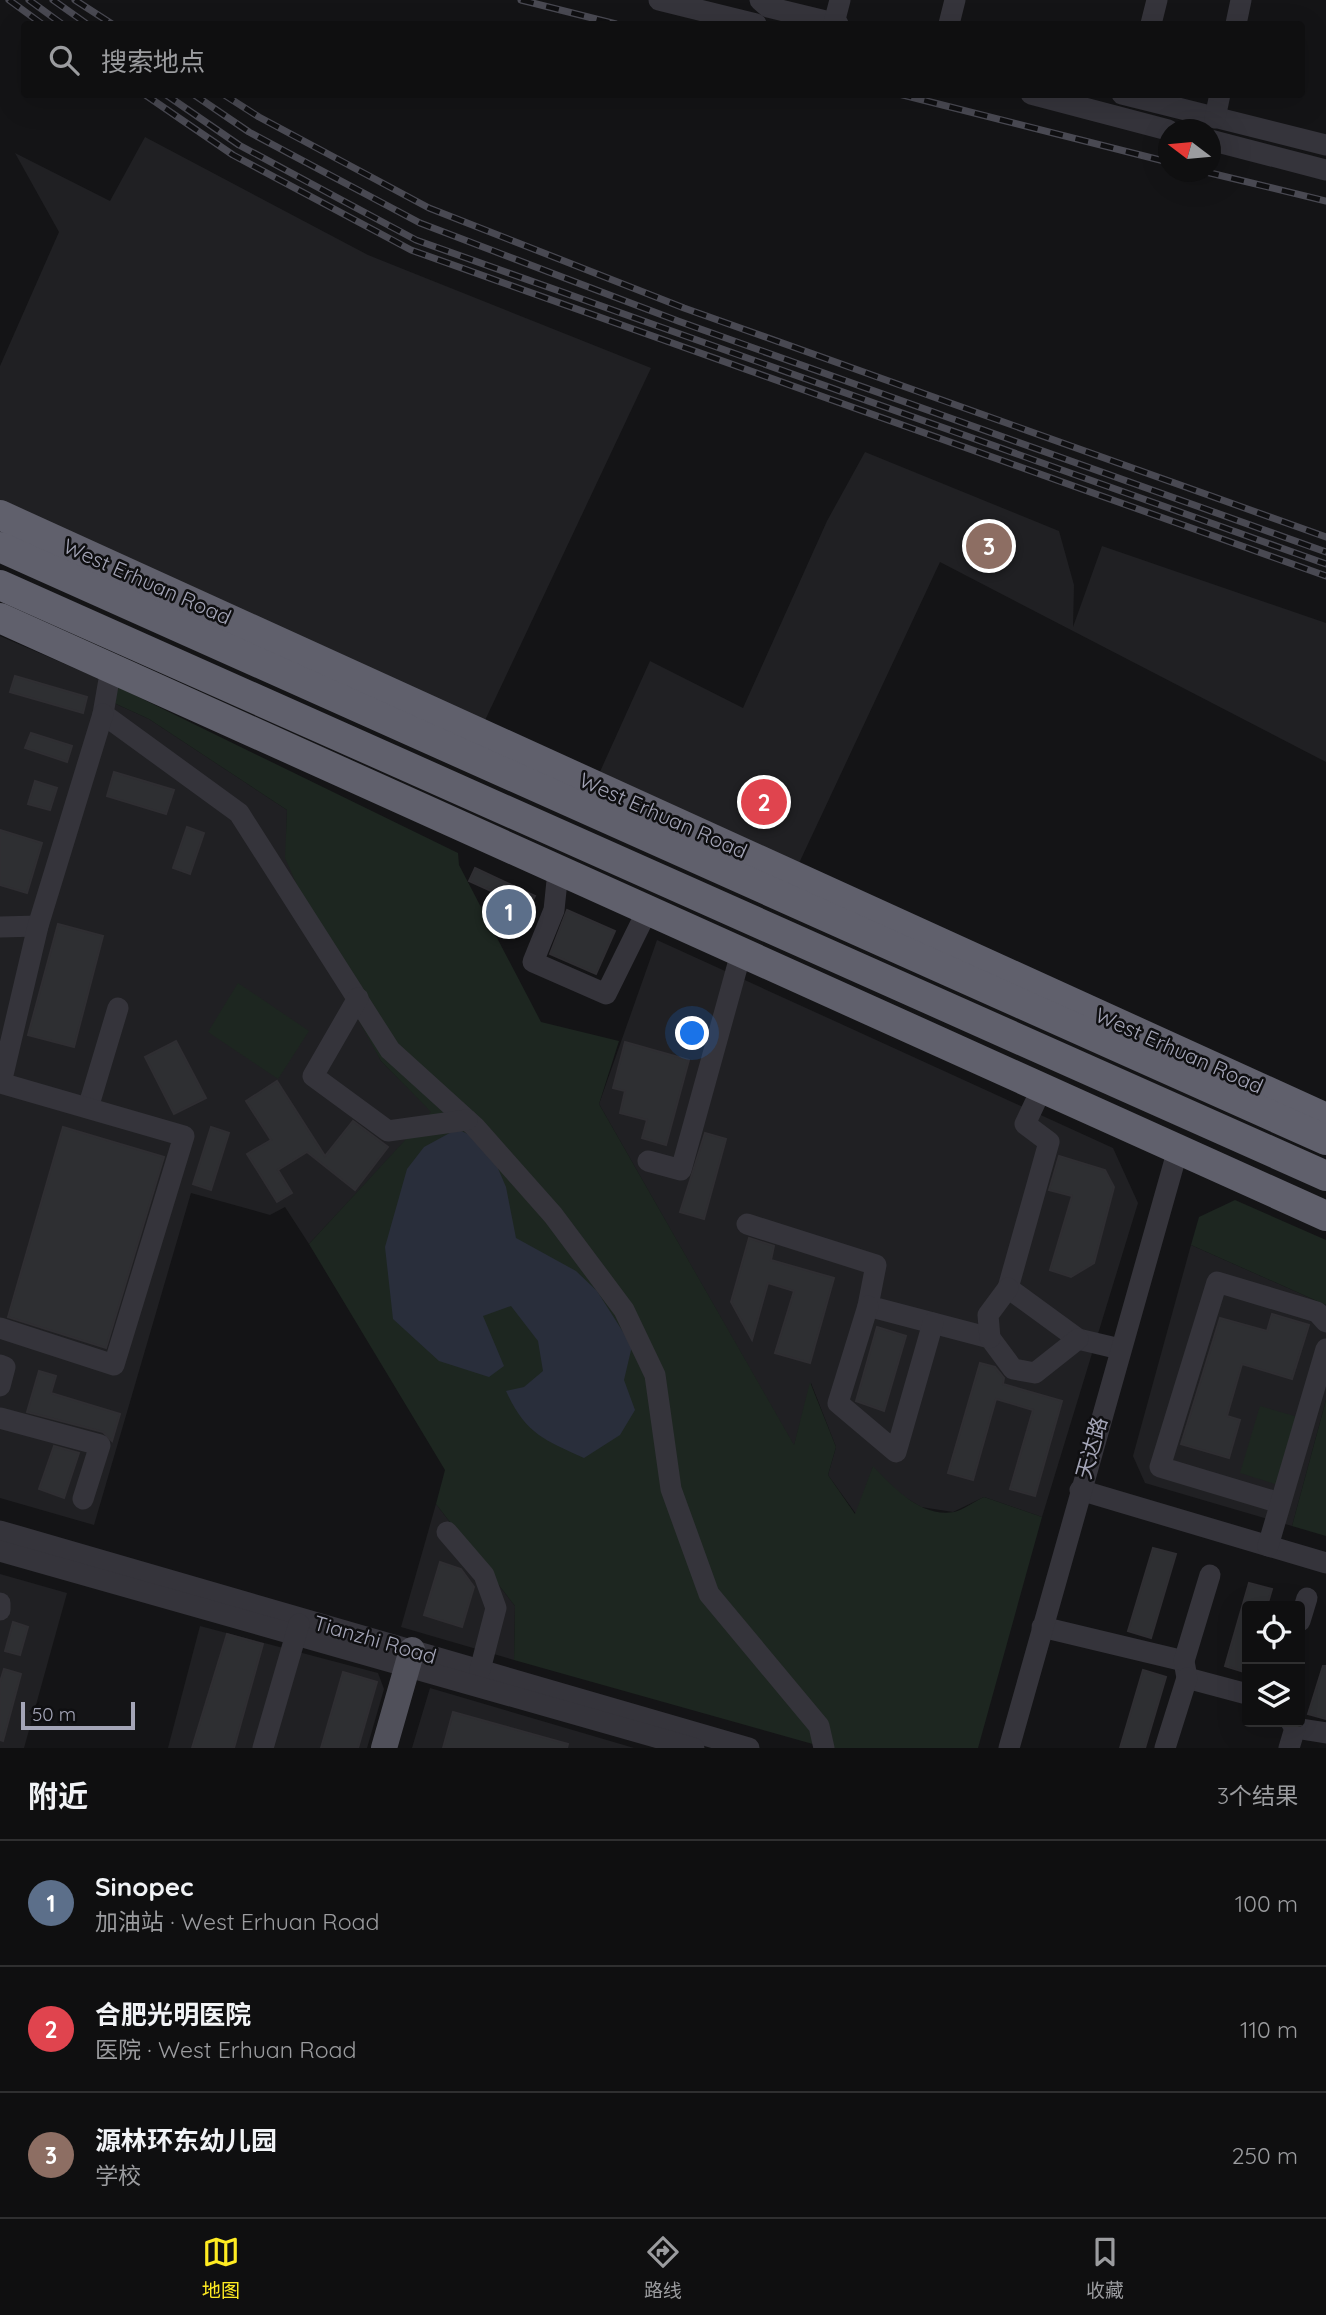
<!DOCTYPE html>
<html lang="zh">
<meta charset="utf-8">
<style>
body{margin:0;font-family:Quicksand,"Noto Sans SC",sans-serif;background:#1d1d1e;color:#f1f3f6}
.controls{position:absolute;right:21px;bottom:21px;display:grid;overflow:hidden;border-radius:7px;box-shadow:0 7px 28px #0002}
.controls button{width:63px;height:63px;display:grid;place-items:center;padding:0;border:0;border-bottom:2px solid #2f2f30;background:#0f0f10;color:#f1f3f6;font:35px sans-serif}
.compass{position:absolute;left:1158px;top:119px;width:63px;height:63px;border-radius:50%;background:#0f0f10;box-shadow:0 7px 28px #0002;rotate:286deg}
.scale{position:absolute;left:21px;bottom:18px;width:114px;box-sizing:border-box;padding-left:7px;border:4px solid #a4a5b7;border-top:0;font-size:19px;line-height:24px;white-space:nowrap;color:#a4a5b7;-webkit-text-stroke:5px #0f0f11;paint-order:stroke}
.you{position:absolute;left:693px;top:1034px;width:24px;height:24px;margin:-18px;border:5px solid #fff;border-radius:50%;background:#1a73e8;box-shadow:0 0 0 10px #1a73e833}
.badge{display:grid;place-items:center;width:46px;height:46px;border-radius:50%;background:#ffeb22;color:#fff;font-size:23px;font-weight:700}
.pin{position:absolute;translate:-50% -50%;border:4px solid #fff;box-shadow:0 2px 7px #0006}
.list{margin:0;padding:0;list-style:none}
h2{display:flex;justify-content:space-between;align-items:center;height:91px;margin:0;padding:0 28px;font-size:30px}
h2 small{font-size:23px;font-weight:400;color:#9b9c9f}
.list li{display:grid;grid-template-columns:46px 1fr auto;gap:21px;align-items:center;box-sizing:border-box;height:126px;padding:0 28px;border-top:2px solid #2f2f30}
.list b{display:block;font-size:26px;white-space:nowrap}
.list p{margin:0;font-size:23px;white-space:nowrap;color:#9b9c9f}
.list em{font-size:23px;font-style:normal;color:#9b9c9f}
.icon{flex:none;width:38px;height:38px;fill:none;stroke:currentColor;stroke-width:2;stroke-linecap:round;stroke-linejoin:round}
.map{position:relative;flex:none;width:1326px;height:1748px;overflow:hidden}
.search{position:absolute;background:#0f0f10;box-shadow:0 7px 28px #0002;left:21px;right:21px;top:21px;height:77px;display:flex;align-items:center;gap:18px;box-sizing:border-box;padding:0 24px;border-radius:7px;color:#9b9c9f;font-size:26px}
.sheet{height:469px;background:#0f0f10}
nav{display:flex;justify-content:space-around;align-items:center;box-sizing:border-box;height:98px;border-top:2px solid #2f2f30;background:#0f0f10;font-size:19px;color:#9b9c9f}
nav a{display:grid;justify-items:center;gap:4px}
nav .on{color:#ffeb22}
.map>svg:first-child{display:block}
.built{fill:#202023}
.green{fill:#1d2620}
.water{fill:#292e3b}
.building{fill:#2e2f32;stroke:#2f2e32;stroke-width:2}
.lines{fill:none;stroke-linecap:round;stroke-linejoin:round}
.minor{stroke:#35343b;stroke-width:21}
.major{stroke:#50505a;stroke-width:26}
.highway{stroke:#60606c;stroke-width:30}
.rail-casing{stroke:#494952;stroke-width:7}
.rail{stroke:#0f0f11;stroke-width:4.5;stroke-dasharray:13;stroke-linecap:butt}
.labels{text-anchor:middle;stroke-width:5;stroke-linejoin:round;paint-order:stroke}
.street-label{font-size:21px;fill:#a4a5b7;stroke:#0f0f11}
</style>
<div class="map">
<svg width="1326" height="1748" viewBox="0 0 1326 1748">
<rect width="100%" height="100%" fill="#141416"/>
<g class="built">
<path d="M145 137 368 255 651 368 479 733 0 515V366L59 232 15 153 110 201Z"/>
<path d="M865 452 1059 531 1074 585 1073 627 1102 546 1326 623V762L940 562 793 876 594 785 650 661 743 708 827 521Z"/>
<path d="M0 636 118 687 114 703 149 719 287 810 286 858 381 1061 432 1112 309 1244 285 1207 270 1215 191 1193 94 1525 0 1498Z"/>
<path d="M657 940 1113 1148 1138 1203 1042 1517 984 1497 953 1512 921 1507 898 1493 873 1467 856 1514 828 1475 836 1447 811 1383 794 1446 599 1104Z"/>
<path d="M1191 1245 1326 1305V1400L1292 1526 1145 1483 1133 1456Z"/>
<path d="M436 1504 515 1606 514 1660 401 1627Z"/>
<path d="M0 1574 67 1593 24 1748H0Z"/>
<path d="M200 1626 378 1673 384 1689 367 1748H168Z"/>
<path d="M430 1688 634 1748H412Z"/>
</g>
<g class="green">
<path d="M118 687 458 853 459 865 541 1022 619 1041 599 1104 794 1445 810 1382 836 1447 828 1475 855 1514 873 1466C893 1487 921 1518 954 1512 963 1510 975 1501 984 1497L1042 1517 978 1748H827L514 1660 515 1606 436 1504 445 1470 309 1244 431 1112 381 1061 352 1008 285 858 287 810 149 719 114 703Z"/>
<path d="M238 983 309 1031 278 1079 208 1032Z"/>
<path d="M1235 1200 1326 1240V1305L1191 1245 1199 1217Z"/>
<path d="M1326 1400V1536L1292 1526Z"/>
<path d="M1260 1406 1298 1417 1278 1485 1240 1473Z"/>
</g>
<path class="water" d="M457 1129 487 1143 506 1187 516 1238 576 1271 597 1291 632 1346 624 1380 635 1410 620 1435 584 1458C543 1439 526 1434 506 1391L524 1387 543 1371 538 1341 511 1306 483 1316 504 1366 489 1377 439 1361 393 1319 385 1247 407 1169 424 1147Z"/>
<g class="building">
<path d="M15 676 87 697 83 713 10 692Z"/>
<path d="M31 733 72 746 67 762 25 748Z"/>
<path d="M114 772 174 790 166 814 107 796Z"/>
<path d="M35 781 57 788 50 810 28 804Z"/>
<path d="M187 827 204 833 190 874 173 868Z"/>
<path d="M0 830 42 843 27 893 0 885Z"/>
<path d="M475 868 535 896 517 933 497 924 509 899 469 881Z"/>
<path d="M567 910 615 931 596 974 550 954Z"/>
<path d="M58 924 103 936 74 1047 28 1035Z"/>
<path d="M176 1041 206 1098 174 1114 145 1057Z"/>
<path d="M625 1042 689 1060 666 1145 642 1138 647 1120 620 1113 625 1091 613 1088Z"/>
<path d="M277 1081 325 1156 353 1121 388 1147 355 1190 307 1152 278 1170 292 1193 277 1202 247 1154 271 1140 246 1101Z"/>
<path d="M63 1127 164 1157 106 1348 8 1317Z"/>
<path d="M211 1127 229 1133 211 1190 193 1184Z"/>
<path d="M705 1133 726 1139 704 1219 680 1212Z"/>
<path d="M1059 1156 1105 1170 1114 1187 1094 1263 1071 1277 1050 1270 1072 1196 1049 1190Z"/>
<path d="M749 1238 774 1246 771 1260 834 1278 810 1363 775 1353 794 1291 768 1283 752 1340 731 1302Z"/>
<path d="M1272 1314 1309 1325 1292 1379 1242 1364 1227 1416 1240 1420 1229 1458 1181 1444 1220 1318 1267 1331Z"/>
<path d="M877 1327 906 1336 884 1411 856 1401Z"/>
<path d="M980 1363 995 1367 1004 1378 1003 1384 1062 1401 1035 1496 1010 1489 1033 1410 996 1399 973 1480 948 1473Z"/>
<path d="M39 1371 56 1376 51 1393 120 1414 112 1441 103 1432 27 1412Z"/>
<path d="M54 1446 79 1453 64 1498 39 1489Z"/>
<path d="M1153 1548 1176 1554 1151 1638 1128 1631Z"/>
<path d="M440 1562 461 1569 474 1587 462 1627 424 1615Z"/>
<path d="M1249 1583 1272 1589 1267 1606H1247V1673L1225 1666Z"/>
<path d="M13 1622 28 1627 20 1655 5 1651Z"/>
<path d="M227 1634 263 1644 234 1748H192Z"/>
<path d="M1323 1666H1326V1719L1308 1714Z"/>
<path d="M4 1669 21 1674 3 1741 0 1740V1682Z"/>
<path d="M1143 1670 1166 1677 1145 1748H1120Z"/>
<path d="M343 1672 377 1682 358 1748H321Z"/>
<path d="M453 1712 568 1744 567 1748H443Z"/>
</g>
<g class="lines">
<g class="minor">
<path d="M659 0 756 24"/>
<path d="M760 0 768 7 838 24"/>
<path d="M834 23 840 0"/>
<path d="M949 24 955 0"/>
<path d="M1151 24 1157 0"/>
<path d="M1236 24 1241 0"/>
<path d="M1031 94 1168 130"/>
<path d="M1122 94 1326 145"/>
<path d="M1215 118 1220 94"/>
<path d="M1210 140 1326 170"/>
<path d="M111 668 103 714 239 813 390 1050 475 1127 553 1215 624 1310 655 1375 671 1489 709 1594 819 1726 824 1748"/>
<path d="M558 871 554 910 533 962 606 994 647 911"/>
<path d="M0 927 38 926"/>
<path d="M358 998 313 1076 388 1131 467 1120"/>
<path d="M1042 1088 1025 1124 1049 1142 1008 1288 1078 1339 1120 1349"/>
<path d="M88 1108 118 1008"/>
<path d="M648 1161 681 1170 741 953"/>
<path d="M747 1224 876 1265 868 1306 990 1338 1013 1369 1035 1373 1078 1339"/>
<path d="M868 1306 838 1403 896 1452 933 1323"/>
<path d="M0 1328 114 1365 184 1136 1 1083 38 926 103 714"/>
<path d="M990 1338 988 1315 1008 1288"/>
<path d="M0 1365 5 1367 0 1386"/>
<path d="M0 1418 100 1445 83 1499"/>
<path d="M1080 1490 1326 1563"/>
<path d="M1280 1503 1160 1467 1217 1282 1317 1312 1326 1322"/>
<path d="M0 1531 749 1748"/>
<path d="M447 1532 484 1575 496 1608 480 1670"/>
<path d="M1268 1546 1326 1349"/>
<path d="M0 1551 694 1748"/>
<path d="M0 1603V1610"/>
<path d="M1300 1621 1307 1598"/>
<path d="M1042 1627 1184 1661 1187 1678 1247 1694"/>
<path d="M1184 1661 1210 1575"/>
<path d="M1291 1722 1295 1728 1326 1733"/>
<path d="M263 1748 299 1624"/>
<path d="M1009 1748 1178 1149"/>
<path d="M1165 1748 1187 1678"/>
<path d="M1289 1748 1295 1728"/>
</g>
<path class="major" d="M384 1748 412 1650"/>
<g class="highway">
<path d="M0 515 1326 1118"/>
<path d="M0 547 1326 1140"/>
<path d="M0 585 1326 1176"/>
<path d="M0 618 1326 1216"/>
</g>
<g class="rail-casing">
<g id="rail">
<path d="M9 0 42 24"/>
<path d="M29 0 62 24"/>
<path d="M53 0 87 24"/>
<path d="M75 0 112 24"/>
<path d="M521 0 616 24"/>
<path d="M144 94 233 155 411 250 1326 576"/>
<path d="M165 94 239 145 416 240 1326 564"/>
<path d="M193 94 249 132 420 223 678 321 1326 552"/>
<path d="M223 94 259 117 429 208 684 308 1326 537"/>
<path d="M899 94 1168 162"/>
<path d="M1206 172 1326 201"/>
</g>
</g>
<use href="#rail" class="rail"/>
</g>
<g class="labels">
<g class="street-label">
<text transform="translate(147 582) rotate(24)" y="7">West Erhuan Road</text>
<text transform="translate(663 816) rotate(24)" y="7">West Erhuan Road</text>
<text transform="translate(1179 1051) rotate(24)" y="7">West Erhuan Road</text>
<text transform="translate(1092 1448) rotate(-74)" y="7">天达路</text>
<text transform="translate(375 1640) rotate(16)" y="7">Tianzhi Road</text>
</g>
</g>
</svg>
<div class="controls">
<button><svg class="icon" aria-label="locate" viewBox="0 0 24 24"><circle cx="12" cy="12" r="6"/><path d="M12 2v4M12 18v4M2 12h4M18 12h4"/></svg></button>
<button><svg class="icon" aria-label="layers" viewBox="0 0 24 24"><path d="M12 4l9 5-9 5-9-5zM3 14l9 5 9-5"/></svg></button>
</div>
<svg class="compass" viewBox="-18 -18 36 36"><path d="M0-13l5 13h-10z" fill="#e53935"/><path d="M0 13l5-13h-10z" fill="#9b9c9f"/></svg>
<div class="scale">50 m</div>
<div class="you"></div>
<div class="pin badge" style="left:509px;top:912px;background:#5c6f8a">1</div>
<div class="pin badge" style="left:764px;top:802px;background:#e0444e">2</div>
<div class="pin badge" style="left:989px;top:546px;background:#8d6e63">3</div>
<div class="search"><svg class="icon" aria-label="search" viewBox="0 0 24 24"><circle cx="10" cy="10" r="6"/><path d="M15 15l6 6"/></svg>搜索地点</div>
</div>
<section class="sheet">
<h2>附近<small>3个结果</small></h2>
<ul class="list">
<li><span class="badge" style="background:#5c6f8a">1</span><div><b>Sinopec</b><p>加油站 · West Erhuan Road</p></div><em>100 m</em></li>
<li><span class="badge" style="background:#e0444e">2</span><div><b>合肥光明医院</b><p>医院 · West Erhuan Road</p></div><em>110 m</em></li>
<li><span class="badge" style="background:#8d6e63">3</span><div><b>源林环东幼儿园</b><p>学校</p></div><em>250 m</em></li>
</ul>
</section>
<nav>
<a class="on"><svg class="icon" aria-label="map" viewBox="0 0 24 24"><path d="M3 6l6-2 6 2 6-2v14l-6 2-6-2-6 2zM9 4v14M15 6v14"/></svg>地图</a>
<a><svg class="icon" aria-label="directions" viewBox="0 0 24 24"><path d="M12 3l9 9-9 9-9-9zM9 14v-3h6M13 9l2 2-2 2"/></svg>路线</a>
<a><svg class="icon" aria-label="saved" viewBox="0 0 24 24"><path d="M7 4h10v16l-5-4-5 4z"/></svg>收藏</a>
</nav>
